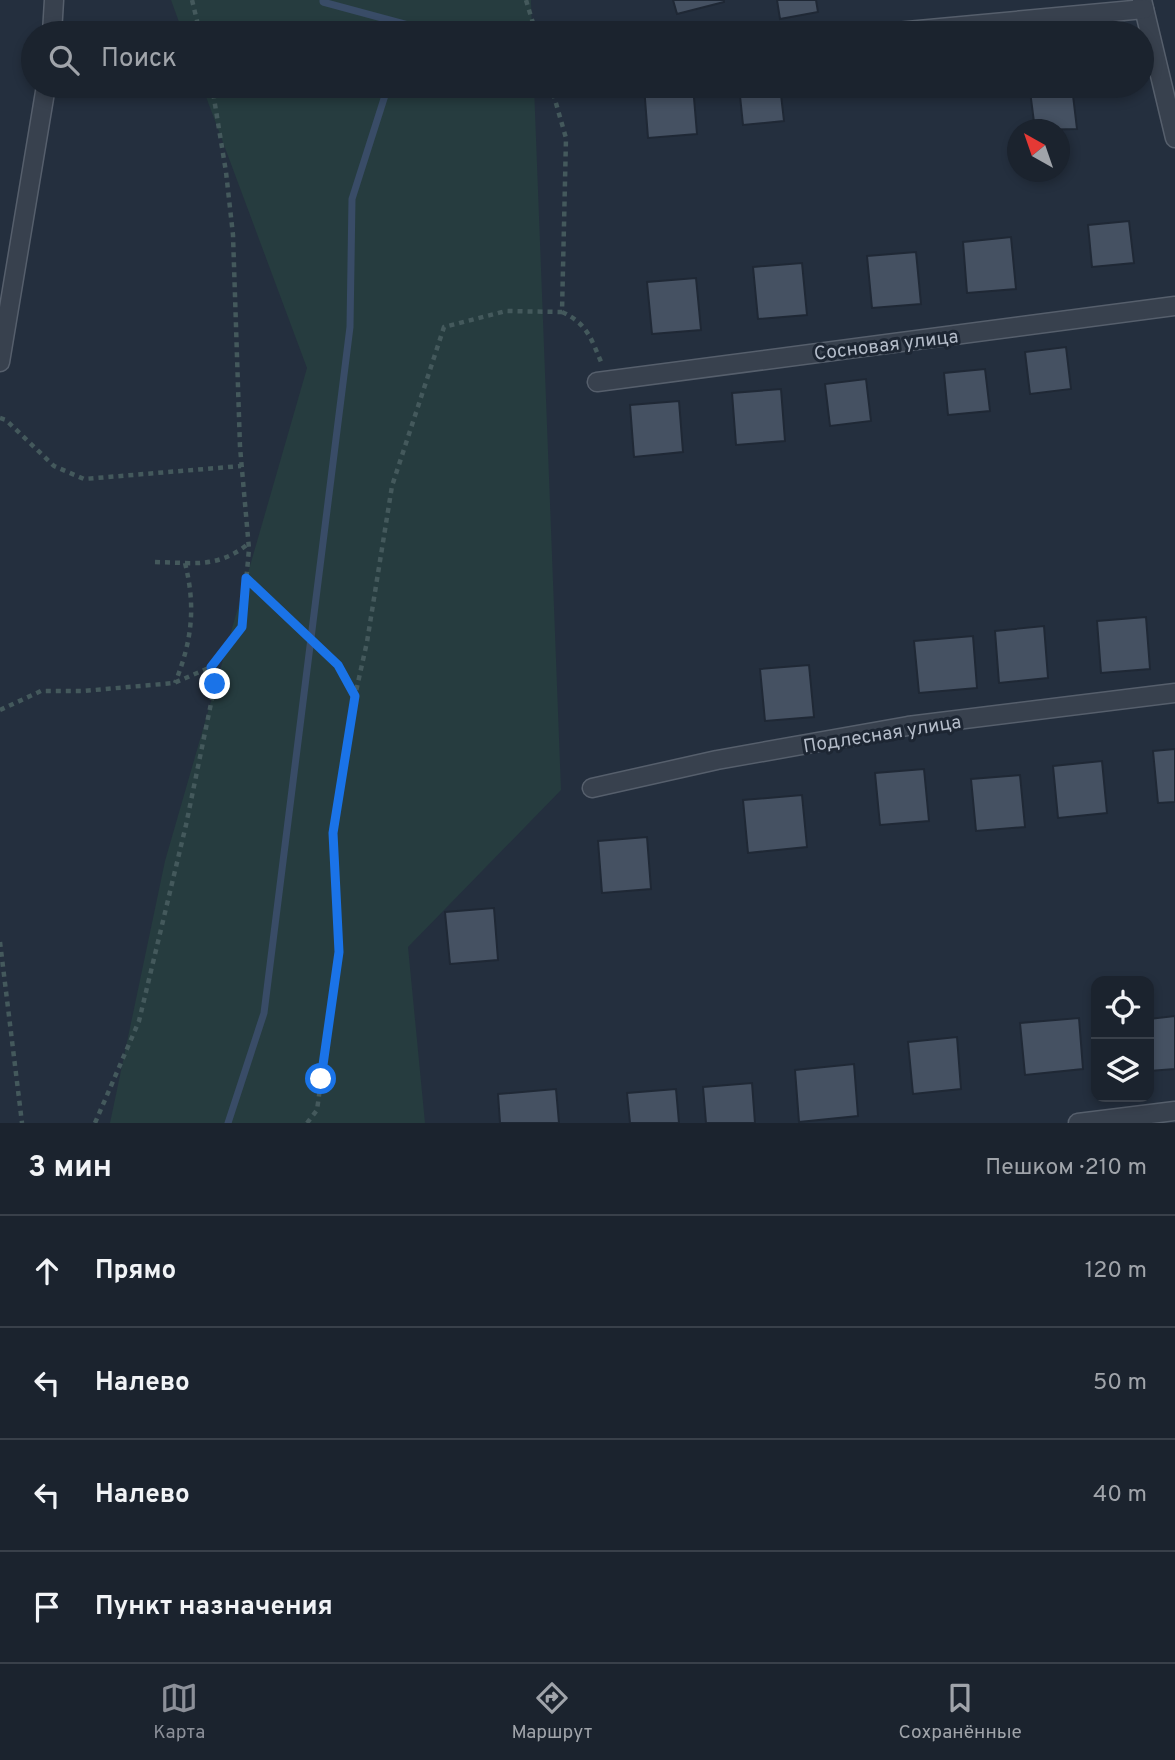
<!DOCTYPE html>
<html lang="ru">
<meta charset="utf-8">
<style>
body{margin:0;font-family:Overpass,sans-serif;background:#242b36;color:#f1f3f6}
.controls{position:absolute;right:21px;bottom:21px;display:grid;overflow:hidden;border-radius:14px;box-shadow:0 4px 10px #0003}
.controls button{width:63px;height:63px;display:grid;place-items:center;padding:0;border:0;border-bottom:2px solid #39404a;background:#1b232e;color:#f1f3f6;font:35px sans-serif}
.compass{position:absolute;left:1007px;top:119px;width:63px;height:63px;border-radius:50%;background:#1b232e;box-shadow:0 4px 10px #0003;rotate:320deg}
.stop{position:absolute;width:21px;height:21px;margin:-16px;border:5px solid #1a73e8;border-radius:50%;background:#fff}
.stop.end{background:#1a73e8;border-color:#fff;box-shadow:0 2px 7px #0008}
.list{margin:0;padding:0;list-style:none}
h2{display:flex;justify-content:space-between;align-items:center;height:91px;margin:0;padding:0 28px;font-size:30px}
h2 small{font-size:23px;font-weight:400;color:#a0a4aa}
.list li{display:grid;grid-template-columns:46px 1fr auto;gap:21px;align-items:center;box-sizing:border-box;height:112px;padding:0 28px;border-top:2px solid #39404a}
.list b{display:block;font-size:26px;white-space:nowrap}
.list em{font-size:23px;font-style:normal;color:#a0a4aa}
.icon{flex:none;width:38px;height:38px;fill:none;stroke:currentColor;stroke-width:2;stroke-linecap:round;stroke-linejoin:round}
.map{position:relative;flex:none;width:1175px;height:1123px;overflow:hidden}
.search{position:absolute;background:#1b232e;box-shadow:0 4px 10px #0003;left:21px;right:21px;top:21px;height:77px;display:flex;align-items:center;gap:18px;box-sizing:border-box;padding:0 24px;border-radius:38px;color:#a0a4aa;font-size:26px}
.sheet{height:539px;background:#1b232e}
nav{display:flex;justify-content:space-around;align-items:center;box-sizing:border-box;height:98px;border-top:2px solid #39404a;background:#1b232e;font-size:19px;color:#a0a4aa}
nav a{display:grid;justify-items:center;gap:4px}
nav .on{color:#8c9099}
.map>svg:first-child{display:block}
.green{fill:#263c3f}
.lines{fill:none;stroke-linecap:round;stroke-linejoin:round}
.stream{stroke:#394c67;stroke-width:7}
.building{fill:#455162;stroke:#1f2835;stroke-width:2}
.street-casing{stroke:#565f6c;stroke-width:21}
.path{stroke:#44595c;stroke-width:4.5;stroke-dasharray:5 5;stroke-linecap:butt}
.street{stroke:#38414e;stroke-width:18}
.route{stroke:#1a73e8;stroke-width:9}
.labels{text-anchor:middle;stroke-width:6;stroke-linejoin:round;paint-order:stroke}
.street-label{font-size:19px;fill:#b4bcc9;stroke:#1d2633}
</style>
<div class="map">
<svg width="1175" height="1123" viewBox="0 0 1175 1123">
<rect width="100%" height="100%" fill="#242f3e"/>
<g class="green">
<path d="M171 0H531L532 33H183Z"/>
<path d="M202 86H534L561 790 408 947 425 1123H110L165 861 307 368Z"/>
</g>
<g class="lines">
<g class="stream">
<path d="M323 0V2L408 25 405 33"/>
<path d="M228 1123 264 1013 350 327 352 199 388 86"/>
</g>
</g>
<g class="building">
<path d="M673 0H724V2L677 14Z"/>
<path d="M777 0H816L818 12 780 19Z"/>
<path d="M644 86H693L697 134 648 138Z"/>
<path d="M739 86H780L784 121 743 125Z"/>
<path d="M1072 87 1077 129 1035 130 1030 91Z"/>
<path d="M1129 221 1134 263 1092 267 1088 225Z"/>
<path d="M1011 237 1016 289 967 293 963 242Z"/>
<path d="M916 252 921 304 872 308 867 256Z"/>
<path d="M802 263 807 315 758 319 753 267Z"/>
<path d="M696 278 701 330 652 334 647 282Z"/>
<path d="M1066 347 1071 389 1030 394 1025 352Z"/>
<path d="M985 369 990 411 948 415 944 373Z"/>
<path d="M866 379 871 421 830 426 825 384Z"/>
<path d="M781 389 785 441 736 445 732 393Z"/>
<path d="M679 401 683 452 634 457 630 405Z"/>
<path d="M1146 617 1150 669 1101 673 1097 621Z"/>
<path d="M1044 626 1048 678 999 683 995 631Z"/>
<path d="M973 636 977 688 919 693 914 641Z"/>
<path d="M809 665 814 717 765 721 760 669Z"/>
<path d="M1175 749V802L1158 803 1153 751Z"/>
<path d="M1102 761 1107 813 1058 818 1053 766Z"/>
<path d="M924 769 929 821 880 825 875 773Z"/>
<path d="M1020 775 1025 827 976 831 971 779Z"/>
<path d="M802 795 807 847 748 853 743 800Z"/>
<path d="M647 837 651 889 602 893 598 841Z"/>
<path d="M494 908 498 960 450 964 445 912Z"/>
<path d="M1175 1016V1069L1149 1071V1019Z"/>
<path d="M1079 1018 1083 1069 1025 1075 1020 1023Z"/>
<path d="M957 1037 961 1089 913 1094 908 1042Z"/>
<path d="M854 1064 858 1116 799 1122 795 1070Z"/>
<path d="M752 1083 755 1123H706L703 1087Z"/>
<path d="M556 1089 559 1123H500L498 1094Z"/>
<path d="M676 1089 679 1123H630L627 1093Z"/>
</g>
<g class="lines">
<g class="street-casing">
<g id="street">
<path d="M1142 0 1175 138"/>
<path d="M52 33 54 0"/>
<path d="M886 33 1144 9"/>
<path d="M0 362 46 86"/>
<path d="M597 382 1175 306"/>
<path d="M592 788 717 760 908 726 1175 693"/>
<path d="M1078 1123 1175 1111"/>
</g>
</g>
<g class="path">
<path d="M192 0 200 33"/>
<path d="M526 0 536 33"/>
<path d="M562 312C588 324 591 339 602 364"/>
<path d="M0 418 6 420 54 466 84 479 241 466"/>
<path d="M155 562 185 563C196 607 192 641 175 683"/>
<path d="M185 563C210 564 228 560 248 544"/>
<path d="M247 579 338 665 354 694"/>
<path d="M0 710 41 691H83L174 683 211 667 242 627 249 549 240 447 233 235 226 172 212 86"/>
<path d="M0 942 22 1123"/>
<path d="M95 1123 139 1021 186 825 215 684 211 667"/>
<path d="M307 1123 317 1110 339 952 333 833 355 696 367 642 392 486 444 327 506 311 562 312 566 138 551 86"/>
</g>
<use href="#street" class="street"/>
</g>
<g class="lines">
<path class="route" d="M215 684 211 667 242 627 246 578 338 665 355 696 333 833 339 952 321 1079"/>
</g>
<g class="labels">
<g class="street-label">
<text transform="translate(886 344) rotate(-7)" y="7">Сосновая улица</text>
<text transform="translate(882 733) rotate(-9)" y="7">Подлесная улица</text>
</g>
</g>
</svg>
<div class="controls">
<button><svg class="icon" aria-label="locate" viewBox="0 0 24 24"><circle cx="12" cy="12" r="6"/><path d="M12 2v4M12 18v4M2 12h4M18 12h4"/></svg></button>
<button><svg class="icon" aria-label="layers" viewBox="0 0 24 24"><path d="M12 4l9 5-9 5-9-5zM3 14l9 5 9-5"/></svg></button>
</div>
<svg class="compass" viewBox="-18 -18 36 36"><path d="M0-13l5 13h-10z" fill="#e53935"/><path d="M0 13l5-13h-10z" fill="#a0a4aa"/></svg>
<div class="stop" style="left:321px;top:1079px"></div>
<div class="stop end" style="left:215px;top:684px"></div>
<div class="search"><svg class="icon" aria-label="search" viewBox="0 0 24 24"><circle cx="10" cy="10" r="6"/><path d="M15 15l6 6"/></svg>Поиск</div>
</div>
<section class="sheet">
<h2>3 мин<small>Пешком · 210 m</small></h2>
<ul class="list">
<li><svg class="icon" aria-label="ahead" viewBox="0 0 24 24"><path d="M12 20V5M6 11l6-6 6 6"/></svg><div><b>Прямо</b></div><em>120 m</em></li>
<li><svg class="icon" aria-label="left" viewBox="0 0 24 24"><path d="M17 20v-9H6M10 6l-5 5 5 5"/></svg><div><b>Налево</b></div><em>50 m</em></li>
<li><svg class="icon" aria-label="left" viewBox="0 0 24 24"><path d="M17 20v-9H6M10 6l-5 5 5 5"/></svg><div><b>Налево</b></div><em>40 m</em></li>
<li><svg class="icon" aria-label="arrive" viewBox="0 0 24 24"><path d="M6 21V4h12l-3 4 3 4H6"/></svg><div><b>Пункт назначения</b></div></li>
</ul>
</section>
<nav>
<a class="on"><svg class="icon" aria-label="map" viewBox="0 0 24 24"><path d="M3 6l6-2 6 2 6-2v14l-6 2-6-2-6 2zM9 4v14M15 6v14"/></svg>Карта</a>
<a><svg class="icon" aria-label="directions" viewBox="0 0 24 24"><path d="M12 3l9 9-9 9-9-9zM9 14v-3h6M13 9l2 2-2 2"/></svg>Маршрут</a>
<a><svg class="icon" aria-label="saved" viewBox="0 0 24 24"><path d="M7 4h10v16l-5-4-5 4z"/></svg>Сохранённые</a>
</nav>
